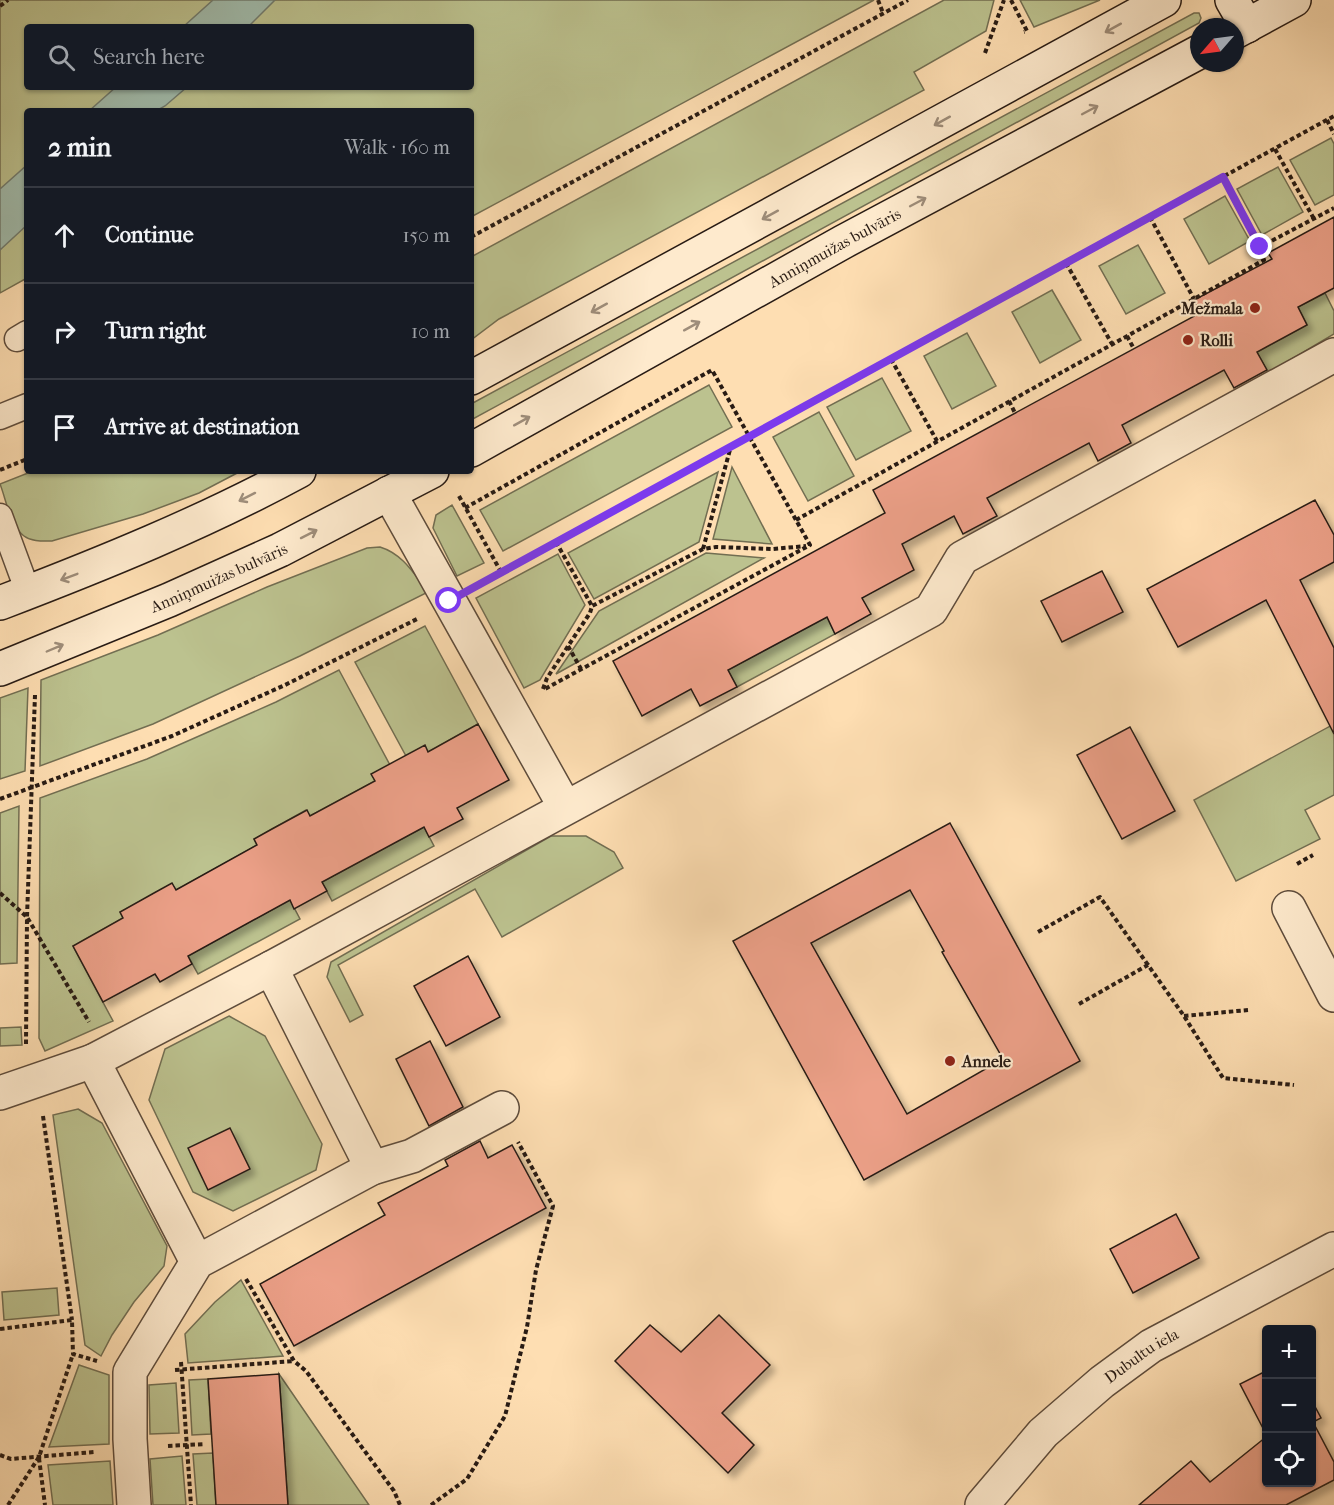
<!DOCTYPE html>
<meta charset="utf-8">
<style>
body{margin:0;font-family:"IM FELL French Canon",serif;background:#242831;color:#f1f3f6}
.controls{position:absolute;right:18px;bottom:18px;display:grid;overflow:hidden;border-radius:6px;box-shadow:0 2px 4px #0004}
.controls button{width:54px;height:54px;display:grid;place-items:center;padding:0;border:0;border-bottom:2px solid #363941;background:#171b24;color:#f1f3f6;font:30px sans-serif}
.compass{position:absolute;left:1190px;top:18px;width:54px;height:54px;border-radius:50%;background:#171b24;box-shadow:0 2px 4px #0004;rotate:242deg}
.stop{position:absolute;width:18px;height:18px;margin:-14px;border:4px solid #7c3aed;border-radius:50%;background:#fff}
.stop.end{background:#7c3aed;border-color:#fff;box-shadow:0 2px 6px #0008}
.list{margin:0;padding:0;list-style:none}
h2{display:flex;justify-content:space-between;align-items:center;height:78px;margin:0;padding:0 24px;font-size:26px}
h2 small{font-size:20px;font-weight:400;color:#9ea1a6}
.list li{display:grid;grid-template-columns:39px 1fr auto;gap:18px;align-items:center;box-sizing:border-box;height:96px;padding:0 24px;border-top:2px solid #363941}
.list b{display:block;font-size:22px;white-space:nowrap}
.list em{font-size:20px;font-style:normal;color:#9ea1a6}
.icon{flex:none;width:33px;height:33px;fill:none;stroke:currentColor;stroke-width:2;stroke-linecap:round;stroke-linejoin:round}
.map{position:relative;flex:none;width:1334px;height:1505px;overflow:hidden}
.search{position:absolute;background:#171b24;box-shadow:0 2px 4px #0004;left:24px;top:24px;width:450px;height:66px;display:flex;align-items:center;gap:15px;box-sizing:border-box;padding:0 21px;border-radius:6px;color:#9ea1a6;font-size:22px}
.panel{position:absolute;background:#171b24;box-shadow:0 2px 4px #0004;left:24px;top:108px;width:450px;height:366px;border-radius:6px}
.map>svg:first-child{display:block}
.green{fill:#bcc28f;stroke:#726e52;stroke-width:1.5;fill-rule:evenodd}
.water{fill:#a0bcad;stroke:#707c70;stroke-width:1.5}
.building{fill:#eca088;stroke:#281b14;stroke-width:1.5;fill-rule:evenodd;filter:url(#shadow)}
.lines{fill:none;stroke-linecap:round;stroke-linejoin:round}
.lane-casing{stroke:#5e4c3c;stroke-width:27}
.street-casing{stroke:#5e4c3c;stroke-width:36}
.secondary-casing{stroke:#281b14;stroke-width:36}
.path{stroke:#281b14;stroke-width:4;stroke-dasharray:4.5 3;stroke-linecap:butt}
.lane{stroke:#feeacd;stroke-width:24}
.street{stroke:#feeacd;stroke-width:33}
.secondary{stroke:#feeacd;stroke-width:33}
.oneway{stroke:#9e8d7a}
.route{stroke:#7c3aed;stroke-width:8}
.poi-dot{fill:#8f2418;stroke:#feeacd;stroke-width:2}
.labels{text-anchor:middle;stroke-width:4.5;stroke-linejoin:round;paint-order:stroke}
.street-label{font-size:16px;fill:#281b14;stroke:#feeacd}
.poi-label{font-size:16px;font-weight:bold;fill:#281b14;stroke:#feeacd;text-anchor:start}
</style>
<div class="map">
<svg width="1334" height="1505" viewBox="0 0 1334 1505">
<defs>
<filter id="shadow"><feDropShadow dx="5.5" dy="5.5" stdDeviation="3" flood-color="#0004"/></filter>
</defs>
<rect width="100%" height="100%" fill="#fedeb2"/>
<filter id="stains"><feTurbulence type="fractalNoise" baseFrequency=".00333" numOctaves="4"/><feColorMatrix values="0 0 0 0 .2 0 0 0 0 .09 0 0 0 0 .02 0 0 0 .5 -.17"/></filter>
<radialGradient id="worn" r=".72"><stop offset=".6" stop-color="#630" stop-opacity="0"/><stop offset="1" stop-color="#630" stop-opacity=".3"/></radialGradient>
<g class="green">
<path d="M0 0H874L471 217V111H27V278L0 293ZM27 27H471V87H27Z"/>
<path d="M944 0H994L986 31 914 72 924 90 499 319 471 340V257Z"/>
<path d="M1020 0H1100L1034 27Z"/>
<path d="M1194 13H1199L1201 18 1199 23 471 420V404Z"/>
<path d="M1331 138 1334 144V195L1315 205 1290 160Z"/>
<path d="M1278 167 1303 212 1262 235 1237 189Z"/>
<path d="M1225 196 1250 241 1209 264 1184 219Z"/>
<path d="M1138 245 1165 293 1126 314 1099 266Z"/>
<path d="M1052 290 1081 340 1040 363 1012 312Z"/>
<path d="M1325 293 1334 311V334L1268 373 1257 352 1307 325 1298 307Z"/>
<path d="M967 333 996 386 952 409 924 356Z"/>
<path d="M882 378 911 431 856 460 827 407Z"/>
<path d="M709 385 732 427 503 551 480 510Z"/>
<path d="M819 412 854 476 808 501 773 437Z"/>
<path d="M732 467 772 544 713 539Z"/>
<path d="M33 471H241L199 493 143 514 52 541C43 541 32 542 24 536 10 526 6 499 0 484Z"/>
<path d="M718 472 699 542 594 599 568 553Z"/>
<path d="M452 505 484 563 457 576 433 528 436 515Z"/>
<path d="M380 547C403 554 414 574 428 592L300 656 153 724 40 766 41 680 158 635 267 587 367 548Z"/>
<path d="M706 553 764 558 556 674 599 611Z"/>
<path d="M558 554 585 605 540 680 524 688 476 598Z"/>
<path d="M827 617 835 634 737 687 728 670Z"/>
<path d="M425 626 478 724 428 752 425 746 406 756 355 662Z"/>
<path d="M339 670 390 765 372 774 375 781 310 816 306 810 254 839 257 845 176 890 172 884 120 912 123 918 73 946 113 1021 45 1051 39 1038 40 798 147 759 276 702Z"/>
<path d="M28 688 25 771 0 779V698Z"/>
<path d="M1334 724V795L1305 810 1320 839 1236 881 1194 800Z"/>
<path d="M19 806 17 963 0 964V813Z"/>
<path d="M424 827 434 846 332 901 322 882Z"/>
<path d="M551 836H586L614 852 623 868 502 937 475 889 338 965 363 1015 350 1022 327 977 331 962Z"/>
<path d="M290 900 300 919 198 974 188 956Z"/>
<path d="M229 1016 265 1036 322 1144 316 1170 233 1211 193 1192 149 1100 165 1049Z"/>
<path d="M21 1027 22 1045 0 1046V1028Z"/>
<path d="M78 1109 102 1123 167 1246 164 1266 134 1302 112 1335 101 1356 85 1345 53 1115Z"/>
<path d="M241 1280 283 1356 188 1363 185 1334 215 1302Z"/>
<path d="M57 1288 59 1315 4 1320 2 1292Z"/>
<path d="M79 1365 109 1375V1444L49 1447Z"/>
<path d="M279 1374 369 1505H288Z"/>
<path d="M208 1379 211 1434 192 1435 189 1380Z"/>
<path d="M176 1383 179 1433 150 1434 149 1385Z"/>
<path d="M213 1453 216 1505H197L193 1454Z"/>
<path d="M182 1456 186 1505H153L150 1459Z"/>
<path d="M110 1461 113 1505H53L48 1465Z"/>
</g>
<g class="water">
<path d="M213 0H275L248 27H183Z"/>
<path d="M116 87H187L165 106 156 111H89Z"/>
<path d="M27 165V225L0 250V189Z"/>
</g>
<g class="building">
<path d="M1334 217V288L1298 307 1307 325 1257 352 1267 370 1234 388 1224 370 1122 425 1131 443 1098 461 1089 443 987 498 997 516 963 534 954 516 902 544 914 570 862 598 871 614 835 634 827 617 728 670 737 687 700 706 691 689 642 716 613 661 885 513 873 490 1200 313 1194 300 1272 259 1268 253Z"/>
<path d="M1315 500 1334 535V562L1300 580 1334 648V734L1266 600 1178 647 1147 589Z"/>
<path d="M1102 571 1123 612 1062 642 1041 601Z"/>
<path d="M478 724 509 780 457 808 463 819 429 837 424 827 322 882 327 891 294 909 290 900 188 956 192 964 160 982 155 974 103 1002 73 946 123 918 120 912 154 893 172 883 176 890 257 845 254 839 272 829 307 810 310 816 375 781 371 774 425 745 428 752Z"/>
<path d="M1130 727 1175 811 1122 839 1077 755Z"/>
<path d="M950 823 1080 1061 864 1180 733 941ZM910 890 944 951 942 952 1003 1059 907 1114 811 943Z"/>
<path d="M468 956 500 1017 446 1046 414 986Z"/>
<path d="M430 1041 463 1107 429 1126 396 1059Z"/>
<path d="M230 1128 250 1169 208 1190 188 1148Z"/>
<path d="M480 1141 488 1158 512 1145 546 1208 294 1346 260 1284 385 1215 378 1203 448 1166 445 1160Z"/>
<path d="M1176 1214 1199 1258 1133 1293 1110 1249Z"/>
<path d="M719 1315 770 1365 722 1413 754 1445 728 1473 615 1361 650 1325 681 1352Z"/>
<path d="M1266 1371V1434L1240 1384Z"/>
<path d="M279 1374 288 1505H216L208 1379Z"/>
<path d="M1311 1399 1321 1418 1313 1422 1334 1462V1480L1286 1505H1139L1191 1461 1210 1482 1266 1437V1482H1311Z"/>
</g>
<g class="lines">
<g class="lane-casing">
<g id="lane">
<path d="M17 339 27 333"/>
<path d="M0 417 27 406"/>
<path d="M0 516 28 592"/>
</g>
</g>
<g class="street-casing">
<g id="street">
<path d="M389 493 565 807"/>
<path d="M1289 908 1334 995"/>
<path d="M271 968 372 1168"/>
<path d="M93 1061 197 1262"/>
<path d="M0 1093 93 1061 271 968 931 610 962 558 1334 355"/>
<path d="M134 1505 130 1439V1372L197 1262 372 1168 412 1156 502 1108"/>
<path id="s1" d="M982 1505 1043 1433 1102 1382 1151 1346 1334 1249"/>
</g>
</g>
<g class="secondary-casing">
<g id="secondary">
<path d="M1232 0 1247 26"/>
<path d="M1235 32 1294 0"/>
<path d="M471 378 1164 0"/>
<path id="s2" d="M471 450 843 242 1199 52"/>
<path d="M0 603C102 564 203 523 299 471"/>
<path id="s3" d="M0 669 169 600 280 550 432 471"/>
</g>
</g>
<g class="path">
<path d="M878 0 883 13"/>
<path d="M1011 0 1027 31 1024 32"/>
<path d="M0 6 8 0"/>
<path d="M985 53 1004 0"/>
<path d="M1327 120 1334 134"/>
<path d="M1275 149 1314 219"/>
<path d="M1223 177 1260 247"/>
<path d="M1150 217 1194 299"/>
<path d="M471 237 908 0"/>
<path d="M1066 263 1112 344"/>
<path d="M1127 336 1134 349"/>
<path d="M891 359 937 441"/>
<path d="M1009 401 1015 413"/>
<path d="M0 470 27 459"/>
<path d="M459 496 501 572"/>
<path d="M465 508 712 370 810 545 543 690"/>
<path d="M796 520 1264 260 1260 247 1334 208"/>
<path d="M556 542 592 606"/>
<path d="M703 549 731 446"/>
<path d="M481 583 1334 116"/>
<path d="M568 646 581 669"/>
<path d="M543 689 547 678 590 613 592 606 703 549 716 547 773 549 806 546"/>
<path d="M0 799 172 736 285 685 417 619"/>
<path d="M1297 864 1313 855"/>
<path d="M0 893 27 917 89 1022"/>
<path d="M1038 932 1100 897 1148 965"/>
<path d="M1079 1004 1148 965 1184 1016 1223 1078 1294 1085"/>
<path d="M1184 1016 1248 1010"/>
<path d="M26 1044 27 917 35 695"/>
<path d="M43 1116 72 1320"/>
<path d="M246 1279 294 1361 306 1371 394 1491 400 1505"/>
<path d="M0 1329 72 1320 73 1354 97 1361"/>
<path d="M181 1362 191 1505"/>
<path d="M175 1370 294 1361"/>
<path d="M168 1446 205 1444"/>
<path d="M0 1455 11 1459 94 1452"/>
<path d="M39 1458 45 1505"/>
<path d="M8 1505 39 1457 73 1354"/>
<path d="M431 1505 467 1479 505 1416 527 1327 536 1270 553 1206 518 1142"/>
</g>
<use href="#lane" class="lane"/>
<use href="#street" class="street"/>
<use href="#secondary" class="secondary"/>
</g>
<defs><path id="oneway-shaft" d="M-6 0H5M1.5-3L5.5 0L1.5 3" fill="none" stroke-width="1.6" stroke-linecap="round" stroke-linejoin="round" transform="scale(1.5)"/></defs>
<g class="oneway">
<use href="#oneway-shaft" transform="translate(1113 28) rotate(151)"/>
<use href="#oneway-shaft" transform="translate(1090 110) rotate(-28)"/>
<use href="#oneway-shaft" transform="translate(942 121) rotate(151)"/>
<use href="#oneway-shaft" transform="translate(918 202) rotate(-28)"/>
<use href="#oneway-shaft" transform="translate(770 215) rotate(151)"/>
<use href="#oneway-shaft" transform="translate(599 308) rotate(151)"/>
<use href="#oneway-shaft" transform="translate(692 326) rotate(-29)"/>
<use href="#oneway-shaft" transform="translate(522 421) rotate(-29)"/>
<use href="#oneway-shaft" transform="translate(247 497) rotate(153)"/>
<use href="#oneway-shaft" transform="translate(309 534) rotate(-27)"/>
<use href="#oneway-shaft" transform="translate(69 577) rotate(159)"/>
<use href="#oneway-shaft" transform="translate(55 648) rotate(-23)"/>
</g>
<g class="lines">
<path class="route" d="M449 601 1223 177 1260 247"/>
</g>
<g class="poi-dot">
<circle cx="1255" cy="308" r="6"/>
<circle cx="1188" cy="340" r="6"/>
<circle cx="950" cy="1061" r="6"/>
</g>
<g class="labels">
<g class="street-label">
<text dy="6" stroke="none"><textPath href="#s2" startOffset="416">Anniņmuižas bulvāris</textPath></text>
<text dy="6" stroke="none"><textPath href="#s3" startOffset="237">Anniņmuižas bulvāris</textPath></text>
<text dy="6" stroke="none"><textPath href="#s1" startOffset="220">Dubultu iela</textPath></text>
</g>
<g class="poi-label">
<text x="1243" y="314" text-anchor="end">Mežmala</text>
<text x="1200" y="346">Rolli</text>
<text x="962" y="1067">Annele</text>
</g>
</g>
<rect width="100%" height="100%" filter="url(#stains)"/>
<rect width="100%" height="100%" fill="url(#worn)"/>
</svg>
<div class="controls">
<button>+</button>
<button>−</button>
<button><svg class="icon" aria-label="locate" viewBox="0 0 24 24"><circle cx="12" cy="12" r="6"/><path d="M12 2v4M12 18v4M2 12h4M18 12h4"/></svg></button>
</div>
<svg class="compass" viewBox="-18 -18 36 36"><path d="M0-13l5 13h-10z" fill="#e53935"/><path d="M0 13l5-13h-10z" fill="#9ea1a6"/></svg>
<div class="stop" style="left:449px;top:601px"></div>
<div class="stop end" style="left:1260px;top:247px"></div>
<div class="search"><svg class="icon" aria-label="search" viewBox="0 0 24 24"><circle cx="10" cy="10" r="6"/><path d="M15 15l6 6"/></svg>Search here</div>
<section class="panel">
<h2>2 min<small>Walk · 160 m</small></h2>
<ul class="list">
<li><svg class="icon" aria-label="ahead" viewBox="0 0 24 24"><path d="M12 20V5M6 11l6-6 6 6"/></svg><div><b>Continue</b></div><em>150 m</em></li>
<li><svg class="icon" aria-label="right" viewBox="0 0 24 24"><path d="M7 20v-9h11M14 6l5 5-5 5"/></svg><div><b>Turn right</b></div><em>10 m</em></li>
<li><svg class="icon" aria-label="arrive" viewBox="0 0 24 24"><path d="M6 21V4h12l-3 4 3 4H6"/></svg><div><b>Arrive at destination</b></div></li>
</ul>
</section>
</div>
